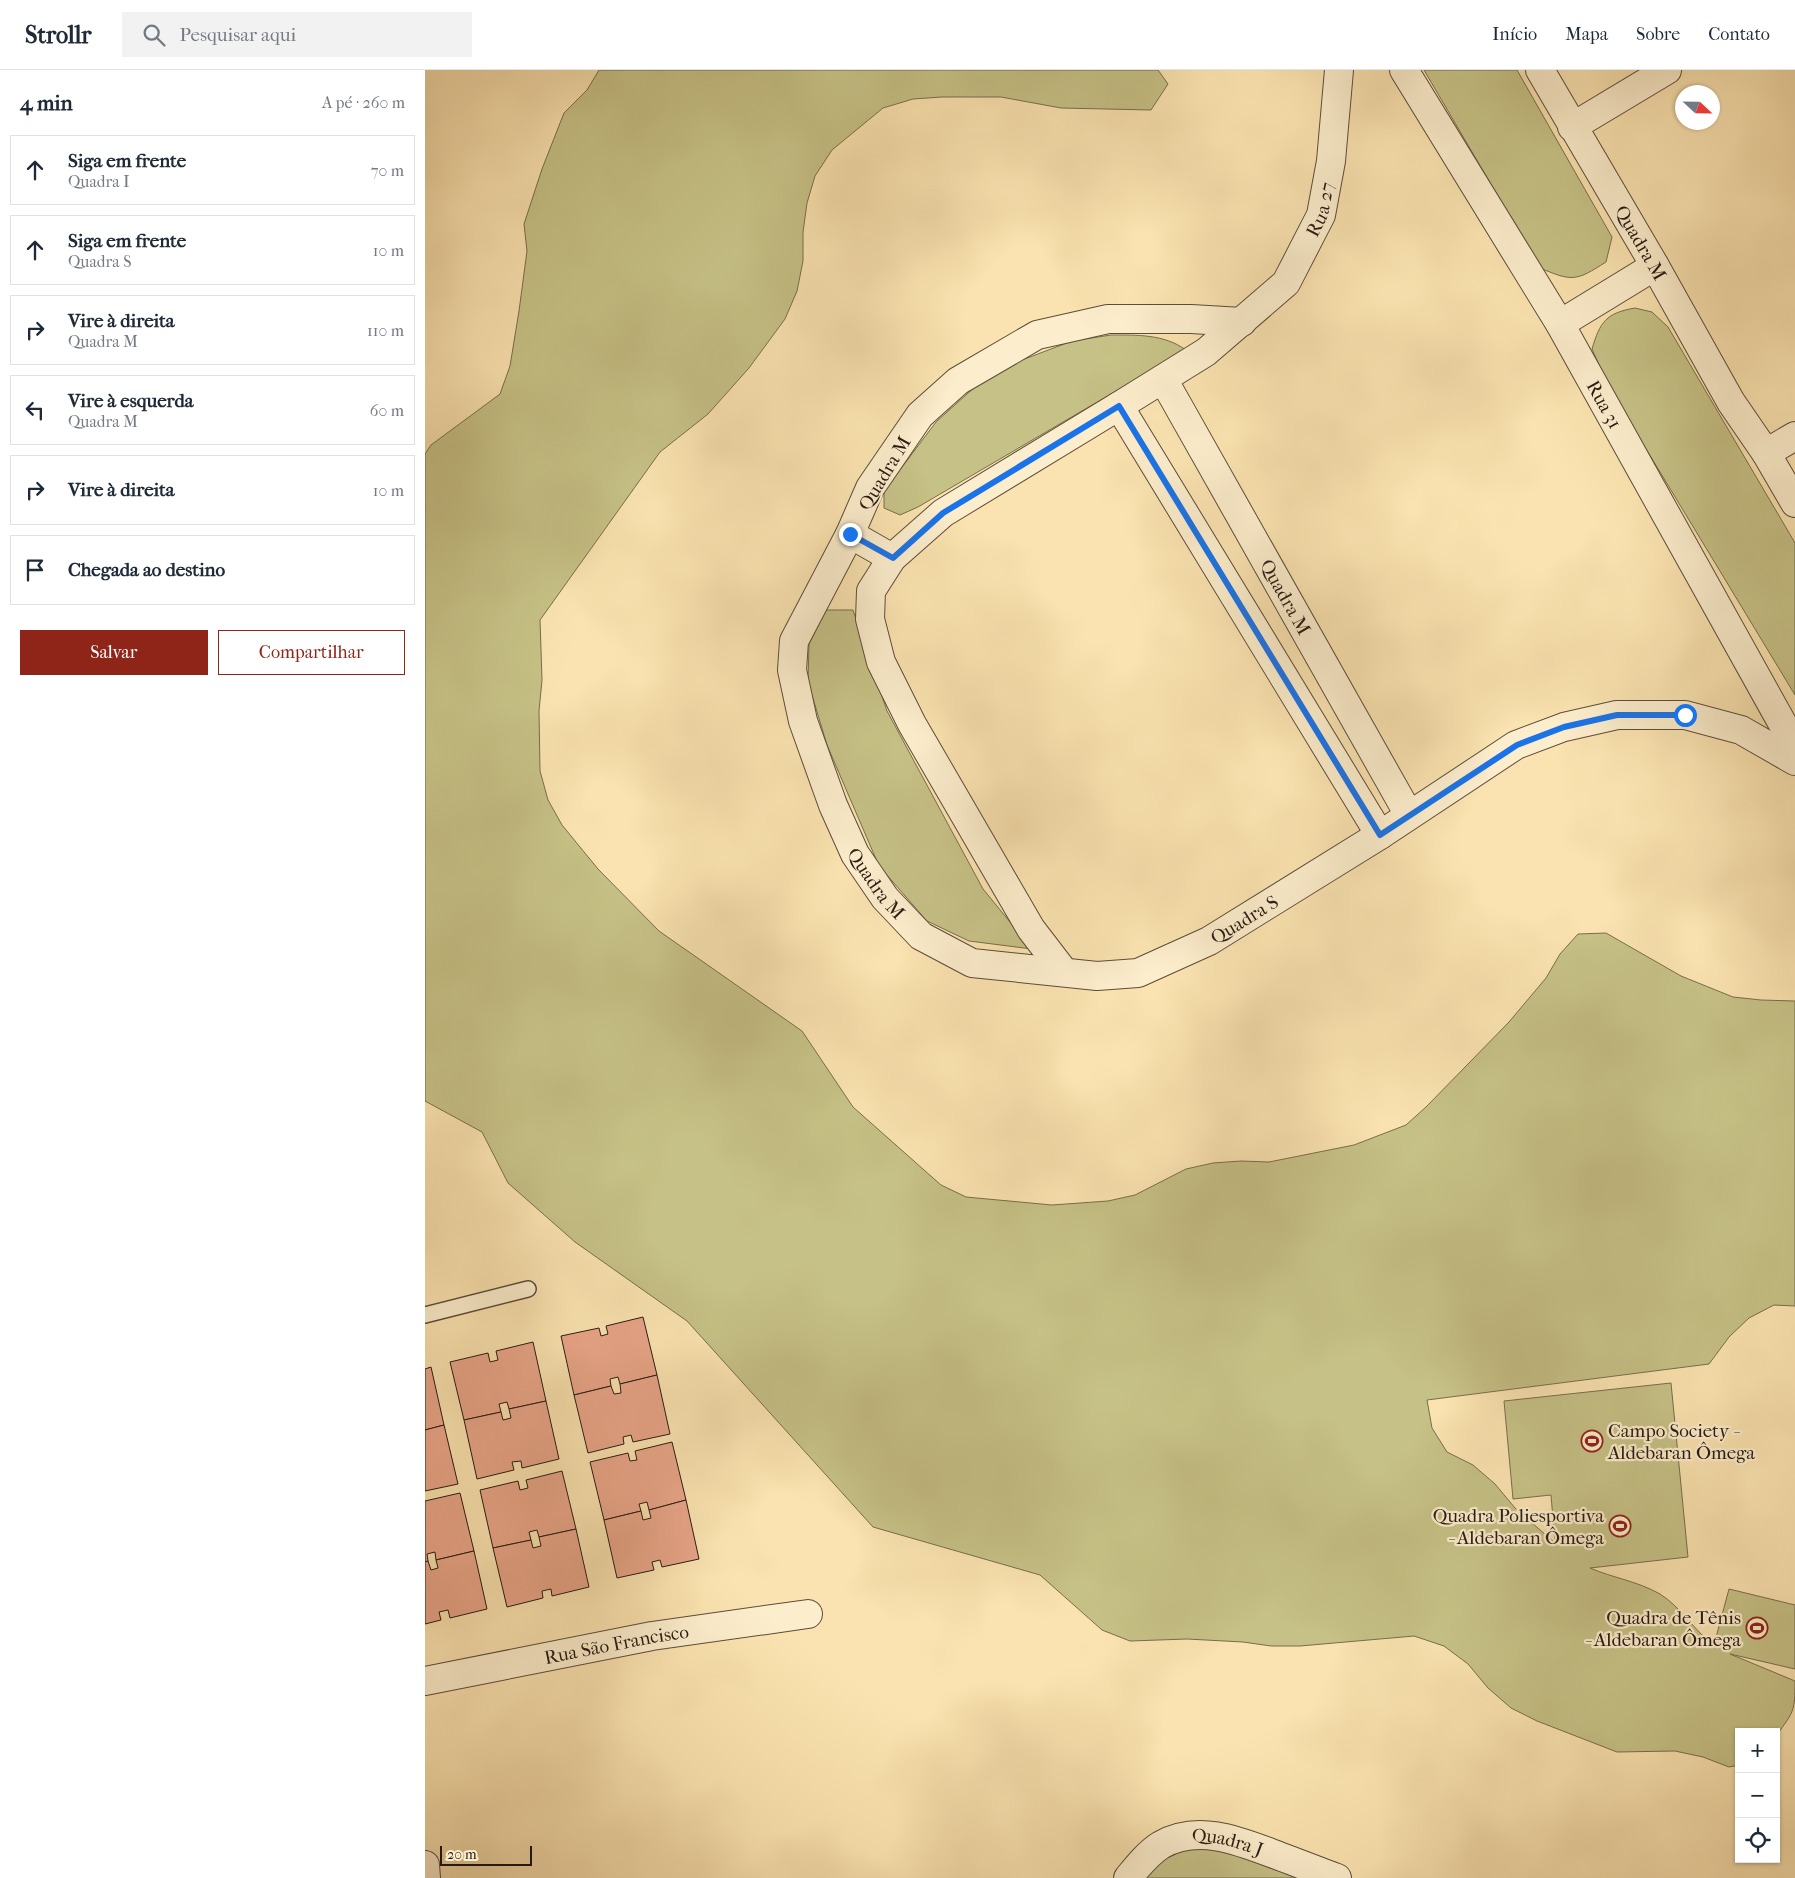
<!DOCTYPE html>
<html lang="pt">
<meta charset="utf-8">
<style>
body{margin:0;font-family:"IM FELL French Canon",serif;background:#f2f2f3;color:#1f2937}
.controls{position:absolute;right:15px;bottom:15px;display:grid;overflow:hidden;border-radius:0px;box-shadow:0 1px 4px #0004}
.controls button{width:45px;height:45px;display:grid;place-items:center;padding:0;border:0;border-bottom:1px solid #e0e1e3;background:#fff;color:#1f2937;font:25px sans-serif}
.compass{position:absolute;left:1250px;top:15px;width:45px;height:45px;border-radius:50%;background:#fff;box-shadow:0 1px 4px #0004;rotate:112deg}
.scale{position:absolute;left:15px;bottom:12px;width:92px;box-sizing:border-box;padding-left:5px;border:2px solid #281a13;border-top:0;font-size:14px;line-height:18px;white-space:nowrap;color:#281a13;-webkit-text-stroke:4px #fcedcc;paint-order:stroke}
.stop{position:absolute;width:15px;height:15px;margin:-11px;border:4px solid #1a73e8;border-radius:50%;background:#fff}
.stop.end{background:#1a73e8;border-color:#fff;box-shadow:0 1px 5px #0008}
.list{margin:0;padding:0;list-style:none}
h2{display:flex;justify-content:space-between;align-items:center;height:65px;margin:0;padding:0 20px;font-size:21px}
h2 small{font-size:16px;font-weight:400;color:#747a83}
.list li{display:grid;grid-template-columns:32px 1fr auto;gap:15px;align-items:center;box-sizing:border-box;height:70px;margin:0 10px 10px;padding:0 10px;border:1px solid #e0e1e3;border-radius:0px}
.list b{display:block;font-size:19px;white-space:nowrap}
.list p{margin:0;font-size:16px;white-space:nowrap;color:#747a83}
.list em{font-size:16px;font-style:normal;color:#747a83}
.actions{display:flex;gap:10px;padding:15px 20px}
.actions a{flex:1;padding:11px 0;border:1px solid #8f2418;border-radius:0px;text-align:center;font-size:18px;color:#8f2418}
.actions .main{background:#8f2418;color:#fff}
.icon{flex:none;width:28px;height:28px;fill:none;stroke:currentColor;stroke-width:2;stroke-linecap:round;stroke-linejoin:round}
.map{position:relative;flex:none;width:1370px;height:1808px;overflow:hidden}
header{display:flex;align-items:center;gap:30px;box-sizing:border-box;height:70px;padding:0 25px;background:#fff;border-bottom:1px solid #e0e1e3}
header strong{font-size:24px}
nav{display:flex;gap:28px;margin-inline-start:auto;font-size:18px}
.search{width:350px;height:45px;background:#f2f2f3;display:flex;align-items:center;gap:12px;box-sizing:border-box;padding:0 18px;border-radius:0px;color:#747a83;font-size:19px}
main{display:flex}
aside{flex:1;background:#fff}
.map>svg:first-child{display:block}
.green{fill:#c6c186;stroke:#776e4c}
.building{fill:#e8a588;stroke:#281a13}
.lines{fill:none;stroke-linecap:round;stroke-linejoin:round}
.service-casing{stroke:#5c4c3a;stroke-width:18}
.minor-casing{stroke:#5c4c3a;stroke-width:30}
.service{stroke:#fcedcc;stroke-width:15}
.minor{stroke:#fcedcc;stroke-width:28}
.route{stroke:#1a73e8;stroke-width:6}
.labels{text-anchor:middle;stroke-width:4.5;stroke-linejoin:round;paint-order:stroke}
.street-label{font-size:19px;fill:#281a13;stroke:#fcedcc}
.poi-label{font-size:19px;fill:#281a13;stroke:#fcedcc;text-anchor:end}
</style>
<header>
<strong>Strollr</strong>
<div class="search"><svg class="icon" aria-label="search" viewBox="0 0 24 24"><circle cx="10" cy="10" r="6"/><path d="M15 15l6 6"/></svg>Pesquisar aqui</div>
<nav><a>Início</a><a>Mapa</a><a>Sobre</a><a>Contato</a></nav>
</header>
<main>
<aside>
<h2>4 min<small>A pé · 260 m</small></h2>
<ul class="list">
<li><svg class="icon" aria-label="ahead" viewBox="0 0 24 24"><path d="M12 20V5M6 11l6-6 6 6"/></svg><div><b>Siga em frente</b><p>Quadra I</p></div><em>70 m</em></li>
<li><svg class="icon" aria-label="ahead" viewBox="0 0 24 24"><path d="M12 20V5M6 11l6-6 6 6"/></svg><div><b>Siga em frente</b><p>Quadra S</p></div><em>10 m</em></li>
<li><svg class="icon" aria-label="right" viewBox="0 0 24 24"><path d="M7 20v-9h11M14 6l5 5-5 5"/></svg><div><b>Vire à direita</b><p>Quadra M</p></div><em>110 m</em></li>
<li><svg class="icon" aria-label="left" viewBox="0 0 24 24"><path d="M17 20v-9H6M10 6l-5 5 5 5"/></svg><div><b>Vire à esquerda</b><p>Quadra M</p></div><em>60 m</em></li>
<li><svg class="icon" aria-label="right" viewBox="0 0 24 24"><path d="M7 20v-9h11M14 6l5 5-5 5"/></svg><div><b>Vire à direita</b></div><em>10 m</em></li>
<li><svg class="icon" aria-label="arrive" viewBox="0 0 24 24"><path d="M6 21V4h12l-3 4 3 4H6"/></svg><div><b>Chegada ao destino</b></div></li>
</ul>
<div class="actions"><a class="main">Salvar</a><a>Compartilhar</a></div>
</aside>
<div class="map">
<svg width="1370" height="1808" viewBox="0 0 1370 1808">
<rect width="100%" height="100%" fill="#fae3b0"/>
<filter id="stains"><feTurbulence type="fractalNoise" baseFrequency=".004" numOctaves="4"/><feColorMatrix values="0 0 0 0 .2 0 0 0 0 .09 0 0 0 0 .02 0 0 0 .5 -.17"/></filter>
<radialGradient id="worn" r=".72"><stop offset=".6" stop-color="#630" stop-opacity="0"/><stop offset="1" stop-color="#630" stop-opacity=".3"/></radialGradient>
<g class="green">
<path d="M174 0H733L743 14 726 40 636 38 576 27H517L488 29 458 38 407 80 390 106 382 133 378 162V191L372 221 360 249 324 298 283 344 235 382 115 550 117 610 114 641 115 701 123 730 137 755 173 799 234 861 377 961 428 1037 516 1115 541 1127 627 1135 683 1131 710 1125 761 1099 788 1093 816 1091 844 1092 929 1075 981 1055 1002 1036 1084 952 1121 908 1135 884 1153 864 1181 863 1256 906 1308 927 1336 930 1370 931V1236L1349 1235 1324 1248 1304 1267 1284 1294 1002 1330 1007 1358 1022 1382 1048 1395 1070 1414 1090 1438 1130 1473 1126 1425 1088 1429 1079 1331 1246 1313 1263 1487 1165 1498C1188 1508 1212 1511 1235 1524 1256 1537 1269 1561 1289 1575L1304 1519 1370 1535V1599L1305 1584 1370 1611C1370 1642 1369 1641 1351 1666V1662H1314V1695L1304 1697 1278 1687 1250 1681 1192 1682 1112 1651 1086 1638 1063 1618 1043 1594 1019 1576 989 1566 875 1576H846L818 1572 762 1569 705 1571 677 1560 615 1505 448 1457 262 1251 150 1172 83 1113 57 1062 0 1031V384L6 375 75 324 85 296 94 241 102 181 99 154 117 99 139 43 162 20Z"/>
<path d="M999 0H1092L1187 167 1181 192C1151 211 1148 212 1115 198Z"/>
<path d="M1210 238 1227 242 1243 257 1370 473V625L1215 369 1179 306 1167 279C1175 252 1181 243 1210 238Z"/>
<path d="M686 265C712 265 739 264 761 280L493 437 475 445 459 438V421L511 352 551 316 597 290 647 271Z"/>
<path d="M401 540H428L462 641 558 819 607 879 544 871 502 851 454 796 402 675 383 612 384 574Z"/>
<path d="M763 1778 801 1779 876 1808H718L733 1791Z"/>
</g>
<g class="building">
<path d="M218 1247 232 1305 195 1314 193 1307 185 1309 186 1316 149 1325 136 1266 174 1258 176 1266 183 1264 181 1256Z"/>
<path d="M108 1272 121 1331 84 1339 82 1332 74 1334 76 1342 39 1350 25 1292 63 1283 65 1292 73 1290 71 1281Z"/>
<path d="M6 1297 19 1355 0 1360V1299Z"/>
<path d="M232 1305 245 1364 208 1372 206 1365 198 1367 199 1374 163 1383 149 1325 186 1316 189 1324 196 1323 195 1314Z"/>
<path d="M121 1331 134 1389 97 1398 96 1391 87 1392 89 1400 52 1409 39 1350 76 1342 78 1350 86 1348 84 1339Z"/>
<path d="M19 1355 33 1414 0 1421V1360Z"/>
<path d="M247 1372 261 1430 224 1440 222 1432 214 1434 216 1441 179 1450 165 1392 203 1383 205 1391 212 1390 210 1381Z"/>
<path d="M137 1401 151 1459 114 1467 112 1460 104 1462 106 1470 68 1478 55 1420 93 1411 95 1420 103 1418 101 1410Z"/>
<path d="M35 1423 49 1481 11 1490 10 1482 2 1484 3 1491 0 1492V1431Z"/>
<path d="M261 1430 274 1489 237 1497 235 1490 227 1492 229 1500 192 1508 179 1450 216 1441 218 1450 226 1448 224 1440Z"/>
<path d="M151 1459 164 1517 127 1526 126 1519 117 1521 118 1528 82 1537 68 1478 106 1470 108 1478 116 1476 114 1467Z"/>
<path d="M49 1481 62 1539 25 1548 23 1540 14 1542 16 1550 0 1554V1492L3 1491 6 1500 13 1498 11 1490Z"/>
</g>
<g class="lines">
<g class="service-casing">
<path id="service" d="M0 1245 103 1219"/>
</g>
<g class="minor-casing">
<g id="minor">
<path id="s1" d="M979 0 1135 254 1370 676"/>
<path id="s2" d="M1115 0 1230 196 1306 332 1341 383 1370 433"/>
<path d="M1147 57 1242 0"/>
<path id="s3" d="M817 252 766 249H683L612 265 533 311 495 345 445 418 425 464 369 571 367 600 378 651 408 735 430 784 460 828 496 866 547 893 672 906 713 903 784 871 955 765 1091 675 1139 657 1192 645H1260L1316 660 1370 691"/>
<path d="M1135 254 1230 196"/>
<path id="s4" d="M738 309 984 745"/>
<path d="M694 336 955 765"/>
<path d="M1341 383 1370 366"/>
<path d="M425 464 467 488"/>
<path id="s5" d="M639 902 606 859 487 654 456 592 445 549 446 521 467 488 518 443 694 336 781 282 861 213 896 145 906 91 914 0"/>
<path id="s6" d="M0 1611 227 1566 383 1544"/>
<path d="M0 1795 1 1808"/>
<path id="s7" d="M703 1808C712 1797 723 1783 736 1775 774 1753 817 1772 854 1786 873 1793 893 1801 912 1808"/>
</g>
</g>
<use href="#service" class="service"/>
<use href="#minor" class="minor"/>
</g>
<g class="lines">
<path class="route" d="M425 464 468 488 518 443 694 336 955 765 1092 675 1139 657 1192 645H1260"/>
</g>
<defs>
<g id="stadium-ring" transform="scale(1.125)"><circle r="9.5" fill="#fcedcc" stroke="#8f2418" stroke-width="1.5"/><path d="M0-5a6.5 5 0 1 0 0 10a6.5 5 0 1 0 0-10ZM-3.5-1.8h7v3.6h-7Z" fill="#8f2418"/></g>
</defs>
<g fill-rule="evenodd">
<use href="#stadium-ring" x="1167" y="1371"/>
<use href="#stadium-ring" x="1195" y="1456"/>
<use href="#stadium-ring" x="1332" y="1558"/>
</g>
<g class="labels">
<g class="street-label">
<text dy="7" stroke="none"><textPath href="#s5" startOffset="1036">Rua 27</textPath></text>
<text dy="7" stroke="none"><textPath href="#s2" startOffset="200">Quadra M</textPath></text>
<text dy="7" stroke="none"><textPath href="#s1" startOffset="390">Rua 31</textPath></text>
<text transform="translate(459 403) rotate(-59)" y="7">Quadra M</text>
<text dy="7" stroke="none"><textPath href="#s4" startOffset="250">Quadra M</textPath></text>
<text dy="7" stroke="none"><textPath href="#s3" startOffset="869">Quadra M</textPath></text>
<text dy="7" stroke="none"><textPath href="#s3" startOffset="1282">Quadra S</textPath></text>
<text dy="7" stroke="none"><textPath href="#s6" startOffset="195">Rua São Francisco</textPath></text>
<text dy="7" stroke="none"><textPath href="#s7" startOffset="116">Quadra J</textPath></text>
</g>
<g class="poi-label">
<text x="1183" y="1367" text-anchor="start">Campo Society -<tspan x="1183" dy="22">Aldebaran Ômega</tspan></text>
<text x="1179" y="1452">Quadra Poliesportiva<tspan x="1179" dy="22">- Aldebaran Ômega</tspan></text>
<text x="1316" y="1554">Quadra de Tênis<tspan x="1316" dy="22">- Aldebaran Ômega</tspan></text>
</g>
</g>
<rect width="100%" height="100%" filter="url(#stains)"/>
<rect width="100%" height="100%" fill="url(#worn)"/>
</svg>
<div class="controls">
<button>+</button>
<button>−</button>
<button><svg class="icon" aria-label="locate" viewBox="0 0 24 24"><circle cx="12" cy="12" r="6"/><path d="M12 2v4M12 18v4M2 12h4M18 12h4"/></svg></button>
</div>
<svg class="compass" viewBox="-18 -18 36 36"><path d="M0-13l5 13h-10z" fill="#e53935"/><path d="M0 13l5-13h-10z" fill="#747a83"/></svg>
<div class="scale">20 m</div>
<div class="stop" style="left:1260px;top:645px"></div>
<div class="stop end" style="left:425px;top:464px"></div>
</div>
</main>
